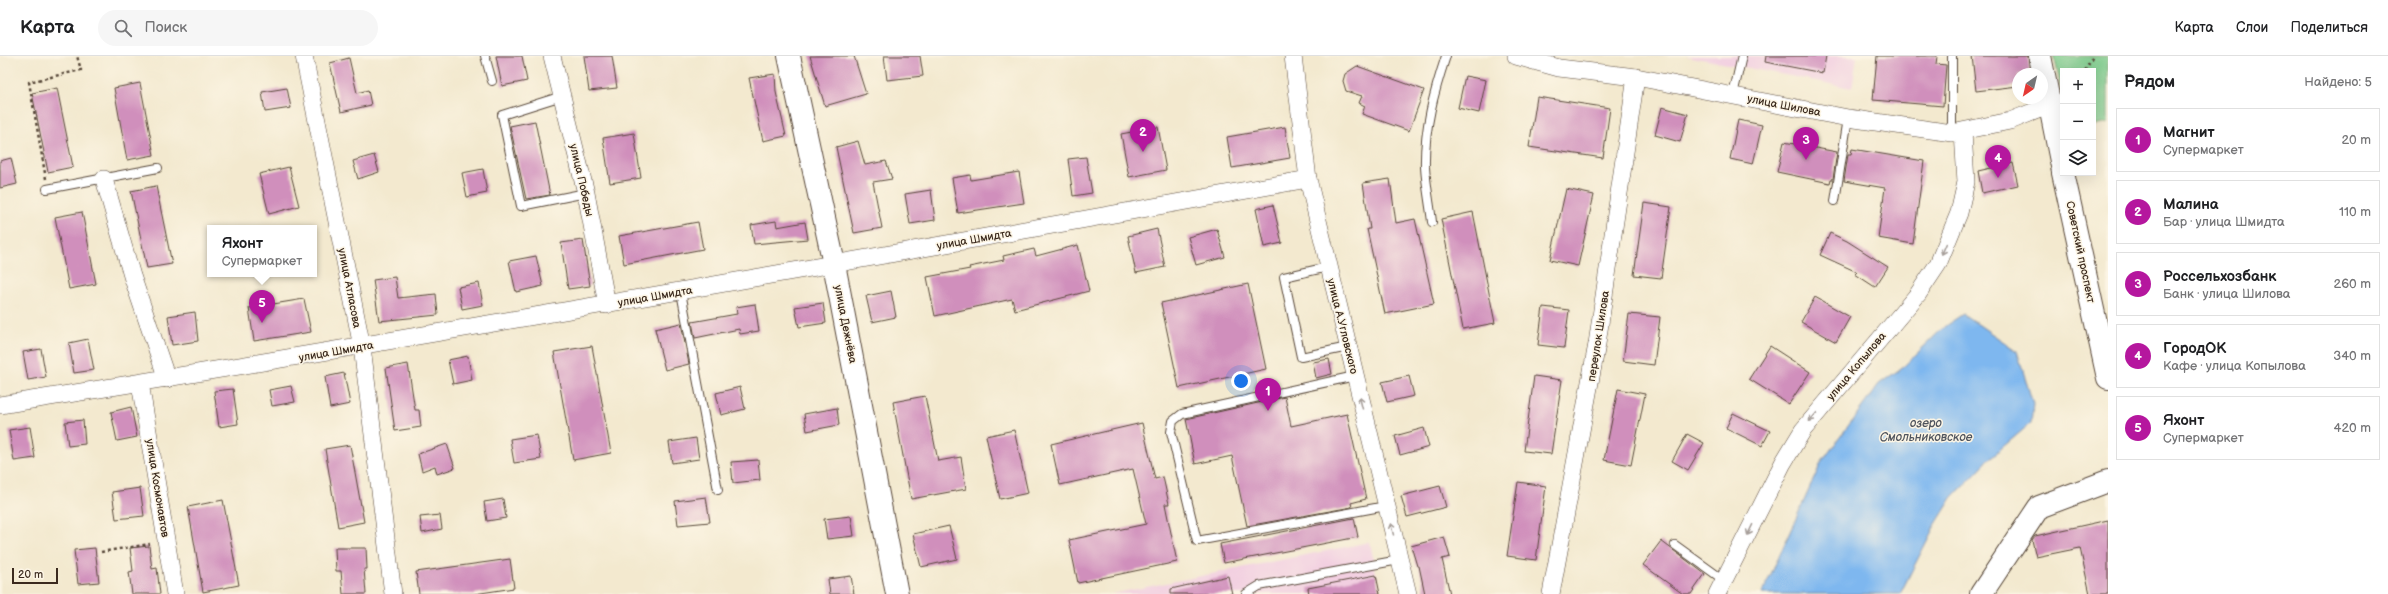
<!DOCTYPE html>
<html lang="ru">
<meta charset="utf-8">
<style>
body{margin:0;font-family:"Balsamiq Sans",sans-serif;background:#f6f6f6;color:#202124}
.controls{position:absolute;right:12px;top:12px;display:grid;overflow:hidden;border-radius:0px;box-shadow:0 4px 16px #0002}
.controls button{width:36px;height:36px;display:grid;place-items:center;padding:0;border:0;border-bottom:1px solid #e0e0e0;background:#fff;color:#202124;font:20px sans-serif}
.compass{position:absolute;left:2012px;top:12px;width:36px;height:36px;border-radius:50%;background:#fff;box-shadow:0 4px 16px #0002;rotate:214deg}
.scale{position:absolute;left:12px;bottom:10px;width:46px;box-sizing:border-box;padding-left:4px;border:2px solid #3b2a1e;border-top:0;font-size:11px;line-height:14px;white-space:nowrap;color:#3b2a1e;-webkit-text-stroke:3px #fcf5e5;paint-order:stroke}
.you{position:absolute;left:1241px;top:325px;width:14px;height:14px;margin:-10px;border:3px solid #fff;border-radius:50%;background:#1a73e8;box-shadow:0 0 0 6px #1a73e833}
.badge{display:grid;place-items:center;width:26px;height:26px;border-radius:50%;background:#b5179e;color:#fff;font-size:13px;font-weight:700}
.pin{position:absolute;translate:-50% -33px;filter:drop-shadow(0 1px 2px #0008)}
.pin::after{content:'';position:absolute;top:21px;width:14px;height:12px;background:inherit;clip-path:polygon(0 0,100% 0,50% 100%)}
.popup{position:absolute;left:207px;top:169px;width:110px;height:52px;box-sizing:border-box;display:grid;place-content:center;border-radius:0px;background:#fff;filter:drop-shadow(0 1px 3px #0005);font-size:13px;white-space:nowrap;color:#757577}
.popup b{font-size:15px;color:#202124}
.popup::after{content:'';position:absolute;left:50%;top:100%;margin-left:-8px;border:8px solid transparent;border-top-color:#fff}
.list{margin:0;padding:0;list-style:none}
h2{display:flex;justify-content:space-between;align-items:center;height:52px;margin:0;padding:0 16px;font-size:17px}
h2 small{font-size:13px;font-weight:400;color:#757577}
.list li{display:grid;grid-template-columns:26px 1fr auto;gap:12px;align-items:center;box-sizing:border-box;height:64px;margin:0 8px 8px;padding:0 8px;border:1px solid #e0e0e0;border-radius:0px}
.list b{display:block;font-size:15px;white-space:nowrap}
.list p{margin:0;font-size:13px;white-space:nowrap;color:#757577}
.list em{font-size:13px;font-style:normal;color:#757577}
.icon{flex:none;width:22px;height:22px;fill:none;stroke:currentColor;stroke-width:2;stroke-linecap:round;stroke-linejoin:round}
.map{position:relative;flex:none;width:2108px;height:538px;overflow:hidden}
header{display:flex;align-items:center;gap:24px;box-sizing:border-box;height:56px;padding:0 20px;background:#fff;border-bottom:1px solid #e0e0e0}
header strong{font-size:19px}
nav{display:flex;gap:22px;margin-inline-start:auto;font-size:14px}
.search{width:280px;height:36px;background:#f6f6f6;display:flex;align-items:center;gap:10px;box-sizing:border-box;padding:0 14px;border-radius:22px;color:#757577;font-size:15px}
main{display:flex}
aside{flex:1;background:#fff}
.map>svg:first-child{display:block}
.built{fill:#f2cfe1}
.green{fill:#79c98a;stroke:#5a7a54}
.water{fill:#7eb7ef;stroke:#5c7086}
.building{fill:#d08fbc}
.lines{fill:none;stroke-linecap:round;stroke-linejoin:round}
.service-casing{stroke:#574739;stroke-width:10}
.minor-casing{stroke:#574739;stroke-width:18}
.secondary-casing{stroke:#574739;stroke-width:24}
.path{stroke:#574739;stroke-width:2.5;stroke-dasharray:3 3;stroke-linecap:butt}
.service{stroke:#fff;stroke-width:8}
.minor{stroke:#fff;stroke-width:17}
.secondary{stroke:#fff;stroke-width:22}
.oneway{stroke:#a79f9a}
.labels{text-anchor:middle;stroke-width:3;stroke-linejoin:round;paint-order:stroke}
.street-label{font-size:11px;fill:#3b2a1e;stroke:#fcf5e5}
.water-label{font-size:12px;font-style:italic;fill:#4f545d;stroke:#fcf5e5}
</style>
<header>
<strong>Карта</strong>
<div class="search"><svg class="icon" aria-label="search" viewBox="0 0 24 24"><circle cx="10" cy="10" r="6"/><path d="M15 15l6 6"/></svg>Поиск</div>
<nav><a>Карта</a><a>Слои</a><a>Поделиться</a></nav>
</header>
<main>
<div class="map">
<svg width="2108" height="538" viewBox="0 0 2108 538">
<rect width="100%" height="100%" fill="#fcf5e5"/>
<filter id="ink" filterUnits="userSpaceOnUse"><feTurbulence type="fractalNoise" baseFrequency=".025" numOctaves="2"/><feDisplacementMap in="SourceGraphic" scale="8" xChannelSelector="R" yChannelSelector="G"/><feConvolveMatrix kernelMatrix="1 2 1 2 8 2 1 2 1" color-interpolation-filters="sRGB"/></filter>
<filter id="wash" filterUnits="userSpaceOnUse"><feTurbulence type="fractalNoise" baseFrequency=".012" numOctaves="4" result="noise"/><feDisplacementMap in="SourceGraphic" scale="16" xChannelSelector="R" yChannelSelector="G"/><feGaussianBlur stdDeviation="0.9" result="paint"/><feColorMatrix in="noise" values="0 0 0 0 0 0 0 0 0 0 0 0 0 0 0 0 0 1.4 0 .05"/><feComposite in="paint" operator="in"/></filter>
<g filter="url(#wash)">
<rect width="100%" height="100%" fill="#f3e9cf"/>
<g class="built">
<path d="M1686 0H1857L1852 32Z"/>
<path d="M1370 486 1380 538H1112Z"/>
</g>
<path class="green" d="M2054 0H2108V67L2093 70V15H2063V42Z"/>
<path class="water" d="M1963 258 2017 295 2033 348 2031 367 1991 401 1952 442 1934 471 1900 538H1762L1821 407 1879 328 1903 311 1945 270Z"/>
<g id="blocks">
<g class="building">
<path d="M496 0H522L527 25 502 30Z"/>
<path d="M584 0H612L617 32 589 35Z"/>
<path d="M810 0H854L866 38 825 50Z"/>
<path d="M884 0H920L923 20 887 24Z"/>
<path d="M1766 0H1826L1823 17 1765 6Z"/>
<path d="M1877 0H1937L1936 8 1946 9 1943 50 1873 44Z"/>
<path d="M1972 0H2028L2030 18H2018V30L1976 35Z"/>
<path d="M349 2 357 37 368 34 371 49 341 56 330 7Z"/>
<path d="M1357 10 1424 34 1409 75 1362 58 1365 50 1359 47 1362 40 1346 35 1343 25 1345 18Z"/>
<path d="M775 18 776 36 786 80 763 85 749 22Z"/>
<path d="M1465 20 1486 24 1479 57 1458 52Z"/>
<path d="M140 27 154 99 127 104 114 32Z"/>
<path d="M57 32 73 111 48 116 32 37Z"/>
<path d="M287 32 291 52 265 56 262 36Z"/>
<path d="M1537 41 1610 52 1603 102 1529 91Z"/>
<path d="M1662 51 1688 58 1680 86 1655 79Z"/>
<path d="M1738 64 1762 69 1753 108 1730 103Z"/>
<path d="M535 65 550 139 526 143 510 70Z"/>
<path d="M1158 71 1166 114 1129 121 1121 78Z"/>
<path d="M1285 71 1290 102 1232 112 1227 81Z"/>
<path d="M634 77 641 122 610 127 603 82Z"/>
<path d="M858 85 865 109 886 105 892 123 873 126 882 172 854 177 836 91Z"/>
<path d="M1784 86 1837 96 1833 123H1831L1830 127 1777 116Z"/>
<path d="M1852 93 1924 105 1913 188 1878 182 1885 132 1844 125 1848 98H1851Z"/>
<path d="M374 99 379 116 358 123 353 105Z"/>
<path d="M1086 101 1092 137 1073 140 1068 103Z"/>
<path d="M11 102 17 128 0 132V105Z"/>
<path d="M2013 107 2018 129 1982 137 1978 115Z"/>
<path d="M289 111 299 150 269 158 259 118Z"/>
<path d="M483 113 487 137 467 141 462 117Z"/>
<path d="M1019 116 1024 147 958 157 952 122 970 119 971 124Z"/>
<path d="M1390 123 1396 167 1415 163 1434 248 1385 258 1367 173H1370L1363 127Z"/>
<path d="M156 130 172 208 147 212 131 135Z"/>
<path d="M1566 133 1594 139 1578 210 1550 204Z"/>
<path d="M931 134 935 164 910 168 905 138Z"/>
<path d="M1644 147 1671 151 1661 222 1634 219Z"/>
<path d="M1273 149 1282 187 1264 191 1256 153Z"/>
<path d="M82 156 96 228 69 233 55 161Z"/>
<path d="M1473 156 1495 267 1463 273 1441 163Z"/>
<path d="M776 165 777 171 805 166 808 183 754 188 751 169Z"/>
<path d="M698 166 703 193 624 208 619 180Z"/>
<path d="M1157 173 1165 211 1136 217 1128 180Z"/>
<path d="M1217 173 1225 201 1196 209 1188 181Z"/>
<path d="M1830 177 1847 185 1888 211 1875 231 1855 218 1857 216 1820 199Z"/>
<path d="M583 184 590 230 568 233 561 187Z"/>
<path d="M1078 189 1089 235 1015 254 1012 243 935 260 927 221 970 213 969 211 1004 204 1003 200 1034 193 1036 200Z"/>
<path d="M536 200 543 230 516 236 509 205Z"/>
<path d="M395 221 398 242 436 238 438 259 379 265 373 224Z"/>
<path d="M479 227 483 249 462 253 458 231Z"/>
<path d="M1248 228 1266 313 1179 332 1161 247Z"/>
<path d="M891 235 896 261 872 266 866 240Z"/>
<path d="M1815 241 1850 261 1836 286 1801 266Z"/>
<path d="M304 243 311 276 254 285 249 252Z"/>
<path d="M823 247 826 267 799 271 795 251Z"/>
<path d="M755 248 759 275 740 278 739 273 695 282 692 266 737 258 736 251Z"/>
<path d="M1543 251 1569 254 1564 292 1538 289Z"/>
<path d="M195 256 198 285 172 289 168 260Z"/>
<path d="M1629 258 1660 261 1654 309 1623 305Z"/>
<path d="M681 267 689 308 665 314 655 273Z"/>
<path d="M88 283 94 314 74 317 69 287Z"/>
<path d="M592 290 611 397 573 404 554 296Z"/>
<path d="M1770 290 1810 316 1789 348 1749 323Z"/>
<path d="M41 293 46 321 28 324 23 296Z"/>
<path d="M468 300 472 324 453 328 448 304Z"/>
<path d="M1329 303 1332 318 1316 322 1313 306Z"/>
<path d="M408 308 415 354H419L421 371 395 375 386 312Z"/>
<path d="M344 317 350 348 330 352 325 321Z"/>
<path d="M1409 320 1414 340 1387 346 1382 326Z"/>
<path d="M1534 320 1562 324 1551 398 1524 395Z"/>
<path d="M291 330 295 346 272 350 269 334Z"/>
<path d="M740 331 745 353 721 359 716 337Z"/>
<path d="M233 333 238 368 219 371 214 335Z"/>
<path d="M1618 333 1645 338 1631 409 1604 404Z"/>
<path d="M925 340 938 405 961 401 966 433 911 443 893 346Z"/>
<path d="M1285 341 1291 370 1347 358 1366 443 1351 447 1352 451 1247 470 1232 400 1195 408 1186 363Z"/>
<path d="M131 351 137 381 117 385 111 356Z"/>
<path d="M837 352 839 369 807 375 804 358Z"/>
<path d="M1733 357 1770 375 1762 390 1726 372Z"/>
<path d="M83 364 85 388 68 390 65 366Z"/>
<path d="M1142 367 1155 423 1163 421 1169 448H1165L1177 506 1078 527 1069 484 1146 468 1133 413 1060 429 1051 388Z"/>
<path d="M30 371 35 402 14 405 9 374Z"/>
<path d="M1424 372 1429 391 1400 399 1395 380Z"/>
<path d="M1014 374 1028 437 1000 443 986 380Z"/>
<path d="M1687 378 1704 387 1688 414 1672 405Z"/>
<path d="M537 379 541 403 514 407 510 383Z"/>
<path d="M696 382 699 403 672 407 669 386Z"/>
<path d="M447 388 455 412 437 418 435 410 422 415 418 398Z"/>
<path d="M350 389 364 466 338 471 325 393Z"/>
<path d="M758 404 760 424 733 427 731 406Z"/>
<path d="M1518 426 1546 430 1536 504 1507 500Z"/>
<path d="M1440 430 1446 451 1407 461 1401 440Z"/>
<path d="M140 432 144 460 116 463 112 436Z"/>
<path d="M706 441 710 466 678 469 675 445Z"/>
<path d="M503 443 506 462 487 465 484 446Z"/>
<path d="M223 444 239 529 203 536 188 451Z"/>
<path d="M440 459 442 473 422 477 420 461Z"/>
<path d="M851 460 854 480 827 483 824 463Z"/>
<path d="M1354 462 1358 481 1224 507 1220 488Z"/>
<path d="M2108 464V538H2090L2080 492 2036 501 2032 484 2035 480Z"/>
<path d="M949 470 957 503 921 511 913 478Z"/>
<path d="M1444 481 1450 501 1442 503 1450 538H1425L1419 510H1417L1411 490Z"/>
<path d="M1661 485 1705 518 1691 538H1683L1643 509Z"/>
<path d="M149 490 152 513 157 512 160 538H132L129 516 133 515 130 492Z"/>
<path d="M95 492 99 526 78 528 74 494Z"/>
<path d="M335 492H366L367 513H364L366 538H343L341 515H336Z"/>
<path d="M510 503 514 532 474 538H419L416 516Z"/>
<path d="M1376 519 1380 538H1309L1308 532Z"/>
<path d="M851 520 854 538H830L828 523Z"/>
<path d="M1228 520 1232 538H1171V533Z"/>
</g>
</g>
</g>
<g filter="url(#ink)">
<use href="#blocks" fill-opacity="0" stroke="#574739" stroke-width="1"/>
<g class="lines">
<g class="service-casing">
<g id="service">
<path d="M485 0 492 25"/>
<path d="M1952 0V77"/>
<path d="M1733 39 1742 0"/>
<path d="M562 40 502 59 521 150 586 137"/>
<path d="M47 133 158 112"/>
<path d="M1835 145 1848 62"/>
<path d="M1432 166C1430 148 1426 129 1425 111 1424 73 1434 36 1446 0"/>
<path d="M1328 211 1284 221 1301 301 1348 291"/>
<path d="M681 236 718 434"/>
<path d="M1355 320 1182 358 1173 365 1171 376 1197 485 1386 450"/>
<path d="M1675 489 1725 525"/>
<path d="M1246 538 1259 530 1399 504"/>
</g>
</g>
<g class="minor-casing">
<g id="minor">
<path d="M304 0 362 291 393 538"/>
<path d="M552 0 586 137 607 249"/>
<path d="M1293 0 1308 123 1408 538"/>
<path d="M1516 0 1559 12 1636 21 1848 62 1952 77 2010 65 2050 49"/>
<path d="M104 123 132 220 167 323"/>
<path d="M140 327 175 538"/>
<path d="M0 349C437 279 873 202 1308 123"/>
<path d="M1551 538 1597 288 1636 21"/>
<path d="M1717 538 1783 407 1803 374 1918 238 1938 208 1959 157 1966 126 1963 76"/>
</g>
</g>
<g class="secondary-casing">
<g id="secondary">
<path d="M789 0 834 208 897 538"/>
<path d="M2040 0 2063 115"/>
<path d="M2063 117 2108 322"/>
<path d="M1981 538 2039 451 2108 425"/>
</g>
</g>
<g class="path">
<path d="M2085 15 2093 0"/>
<path d="M46 123 29 26 81 14 77 0"/>
<path d="M101 496 150 488"/>
</g>
<use href="#service" class="service"/>
<use href="#minor" class="minor"/>
<use href="#secondary" class="secondary"/>
</g>
<defs><path id="oneway-shaft" d="M-6 0H5M1.5-3L5.5 0L1.5 3" fill="none" stroke-width="1.6" stroke-linecap="round" stroke-linejoin="round"/></defs>
<g class="oneway">
<use href="#oneway-shaft" transform="translate(1944 193) rotate(113)"/>
<use href="#oneway-shaft" transform="translate(1361 347) rotate(-104)"/>
<use href="#oneway-shaft" transform="translate(1813 361) rotate(130)"/>
<use href="#oneway-shaft" transform="translate(1392 473) rotate(-104)"/>
<use href="#oneway-shaft" transform="translate(1750 474) rotate(116)"/>
</g>
</g>
<g class="labels">
<g class="street-label">
<text transform="translate(1784 49) rotate(11)" y="4">улица Шилова</text>
<text transform="translate(582 124) rotate(77)" y="4">улица Победы</text>
<text transform="translate(974 183) rotate(-10)" y="4">улица Шмидта</text>
<text transform="translate(2081 196) rotate(78)" y="4">Советский проспект</text>
<text transform="translate(350 232) rotate(79)" y="4">улица Атласова</text>
<text transform="translate(655 240) rotate(-10)" y="4">улица Шмидта</text>
<text transform="translate(846 268) rotate(79)" y="4">улица Дежнёва</text>
<text transform="translate(1343 270) rotate(76)" y="4">улица А.Угловского</text>
<text transform="translate(1598 280) rotate(-81)" y="4">переулок Шилова</text>
<text transform="translate(336 295) rotate(-10)" y="4">улица Шмидта</text>
<text transform="translate(1856 310) rotate(-50)" y="4">улица Копылова</text>
<text transform="translate(158 432) rotate(81)" y="4">улица Космонавтов</text>
</g>
<g class="water-label">
<text x="1926" y="371">озеро<tspan x="1926" dy="14">Смольниковское</tspan></text>
</g>
</g>
</svg>
<div class="controls">
<button>+</button>
<button>−</button>
<button><svg class="icon" aria-label="layers" viewBox="0 0 24 24"><path d="M12 4l9 5-9 5-9-5zM3 14l9 5 9-5"/></svg></button>
</div>
<svg class="compass" viewBox="-18 -18 36 36"><path d="M0-13l5 13h-10z" fill="#e53935"/><path d="M0 13l5-13h-10z" fill="#757577"/></svg>
<div class="scale">20 m</div>
<div class="you"></div>
<div class="pin badge" style="left:1268px;top:355px">1</div>
<div class="pin badge" style="left:1143px;top:96px">2</div>
<div class="pin badge" style="left:1806px;top:104px">3</div>
<div class="pin badge" style="left:1998px;top:122px">4</div>
<div class="pin badge" style="left:262px;top:267px">5</div>
<div class="popup"><b>Яхонт</b>Супермаркет</div>
</div>
<aside>
<h2>Рядом<small>Найдено: 5</small></h2>
<ul class="list">
<li><span class="badge">1</span><div><b>Магнит</b><p>Супермаркет</p></div><em>20 m</em></li>
<li><span class="badge">2</span><div><b>Малина</b><p>Бар · улица Шмидта</p></div><em>110 m</em></li>
<li><span class="badge">3</span><div><b>Россельхозбанк</b><p>Банк · улица Шилова</p></div><em>260 m</em></li>
<li><span class="badge">4</span><div><b>ГородОК</b><p>Кафе · улица Копылова</p></div><em>340 m</em></li>
<li><span class="badge">5</span><div><b>Яхонт</b><p>Супермаркет</p></div><em>420 m</em></li>
</ul>
</aside>
</main>
